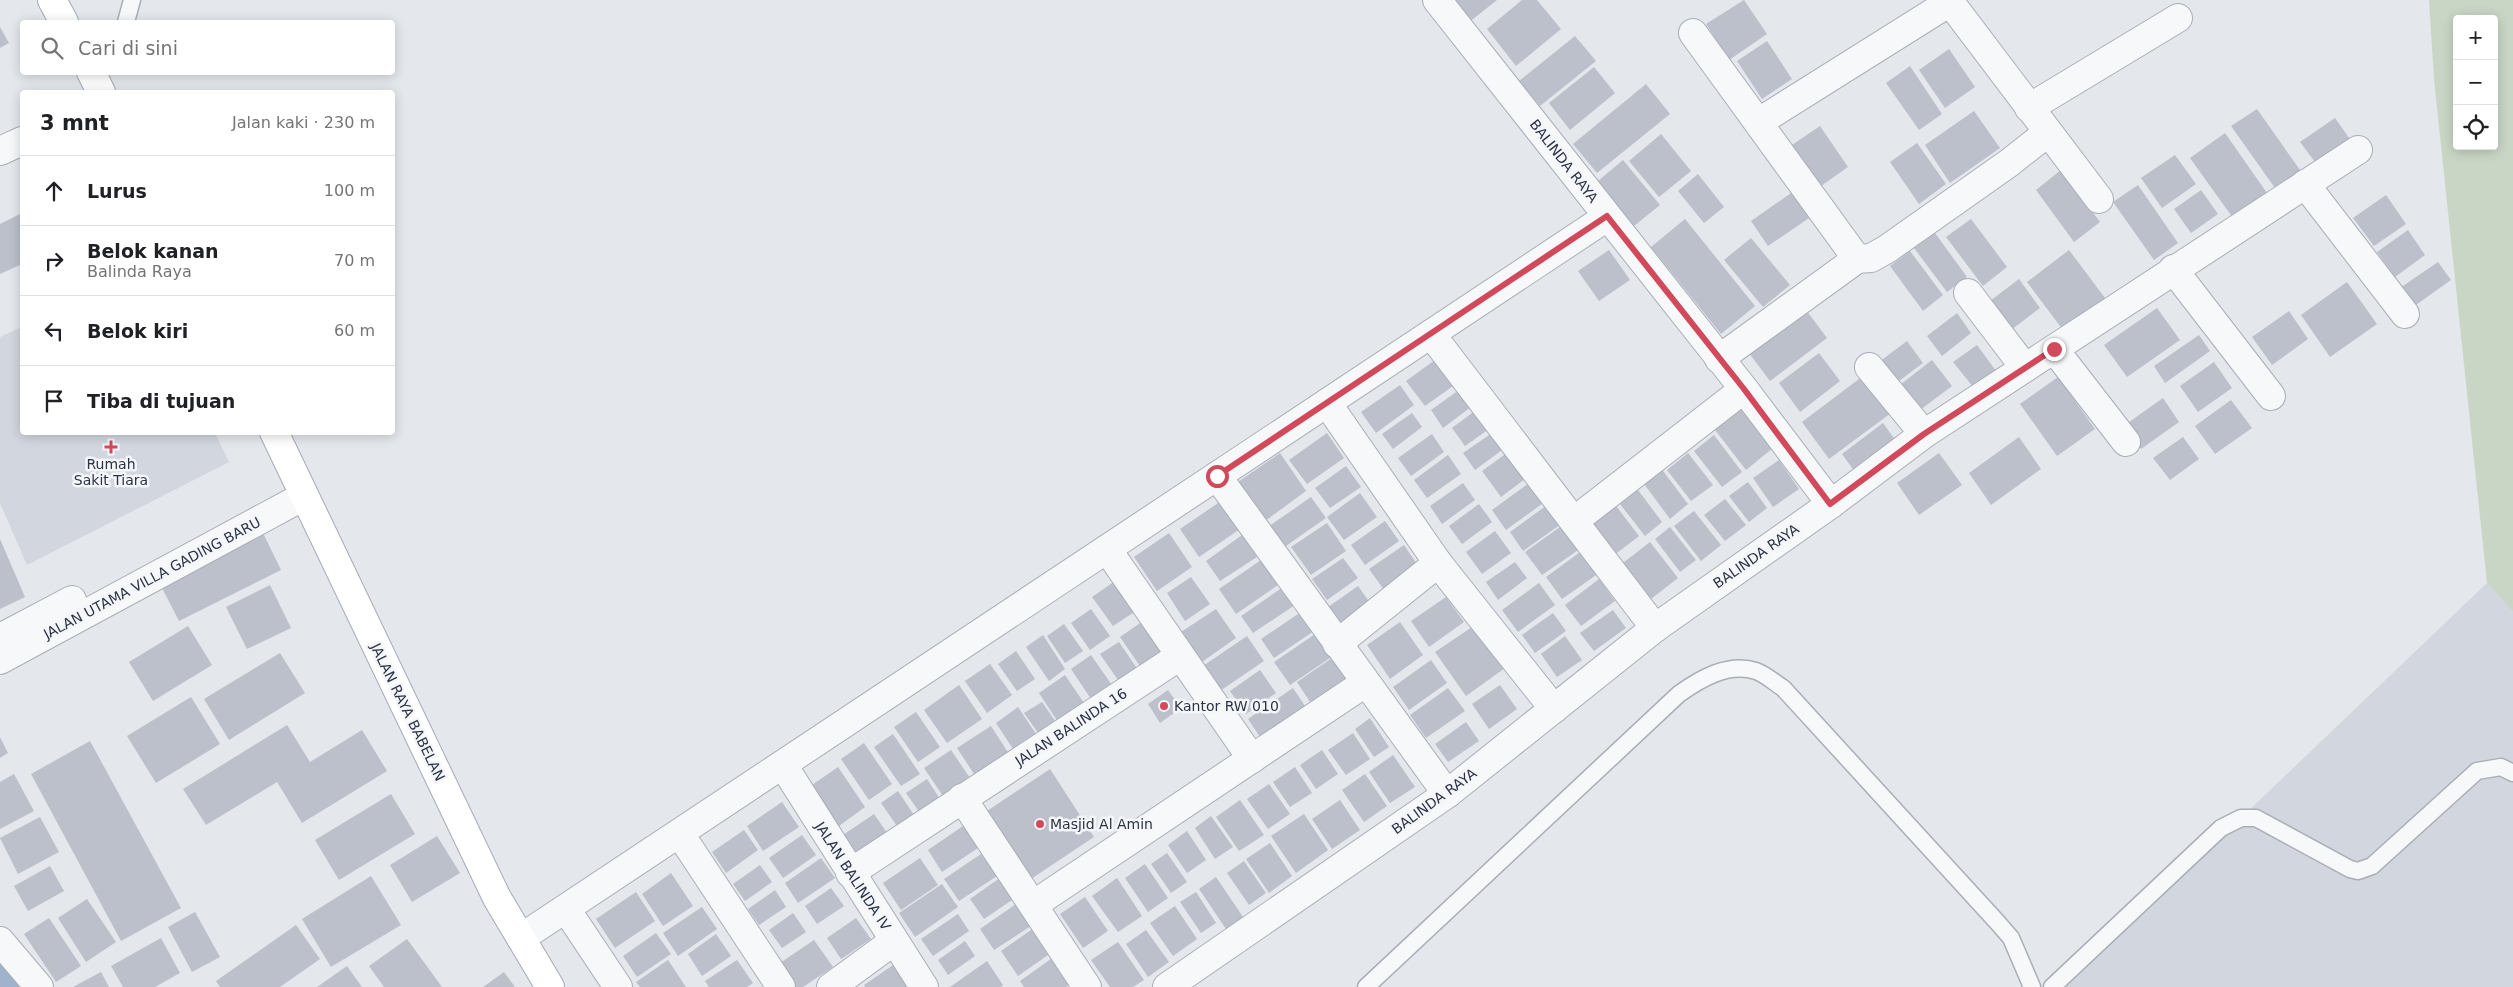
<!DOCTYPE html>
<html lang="id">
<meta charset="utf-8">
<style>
body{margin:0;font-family:"DejaVu Sans",sans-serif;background:#f6f6f6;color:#202124}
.controls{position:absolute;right:15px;top:15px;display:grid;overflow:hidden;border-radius:5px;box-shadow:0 2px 12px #0003}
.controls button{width:45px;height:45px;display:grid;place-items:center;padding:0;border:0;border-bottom:1px solid #e0e0e0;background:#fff;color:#202124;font:25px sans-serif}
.stop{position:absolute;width:15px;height:15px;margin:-11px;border:4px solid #d1495b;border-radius:50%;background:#fff}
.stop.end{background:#d1495b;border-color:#fff;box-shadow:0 1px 5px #0008}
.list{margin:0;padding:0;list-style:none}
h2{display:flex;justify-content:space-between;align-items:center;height:65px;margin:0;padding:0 20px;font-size:21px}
h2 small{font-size:16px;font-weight:400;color:#757577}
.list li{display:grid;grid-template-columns:32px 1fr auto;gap:15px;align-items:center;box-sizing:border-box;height:70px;padding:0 20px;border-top:1px solid #e0e0e0}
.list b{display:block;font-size:19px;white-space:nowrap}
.list p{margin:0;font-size:16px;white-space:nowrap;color:#757577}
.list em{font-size:16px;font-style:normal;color:#757577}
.icon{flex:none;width:28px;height:28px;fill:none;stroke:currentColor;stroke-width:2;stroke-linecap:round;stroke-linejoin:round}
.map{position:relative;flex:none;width:2513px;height:987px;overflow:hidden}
.search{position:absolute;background:#fff;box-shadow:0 2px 12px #0003;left:20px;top:20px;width:375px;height:55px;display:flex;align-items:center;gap:12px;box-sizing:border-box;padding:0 18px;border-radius:5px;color:#757577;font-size:19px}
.panel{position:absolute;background:#fff;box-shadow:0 2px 12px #0003;left:20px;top:90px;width:375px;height:345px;border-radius:5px}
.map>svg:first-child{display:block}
.built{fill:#d2d6de}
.green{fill:#c9d6c5;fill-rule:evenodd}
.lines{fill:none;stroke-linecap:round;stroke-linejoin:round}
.river{stroke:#9fb4cc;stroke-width:59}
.building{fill:#bbc0ca}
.lane-casing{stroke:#a9aeb7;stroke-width:19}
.street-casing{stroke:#a9aeb7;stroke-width:30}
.primary-casing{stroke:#a3abb8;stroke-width:30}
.lane{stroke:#f7f8fa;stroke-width:16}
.street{stroke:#f7f8fa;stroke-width:28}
.primary{stroke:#fff;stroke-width:28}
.route{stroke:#d1495b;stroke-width:6}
.poi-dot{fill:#d1495b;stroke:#f4f6f9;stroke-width:2}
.labels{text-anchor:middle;stroke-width:5;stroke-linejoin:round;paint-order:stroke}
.street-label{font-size:14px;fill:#2b3445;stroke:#f4f6f9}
.poi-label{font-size:14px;fill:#2b3445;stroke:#f4f6f9;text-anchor:start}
</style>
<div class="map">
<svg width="2513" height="987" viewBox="0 0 2513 987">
<rect width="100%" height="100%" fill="#e4e7ec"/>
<g class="built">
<path d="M22 327V432L215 433 229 462 27 565 0 503V337Z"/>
<path d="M2487 583 2513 612V987H2064Z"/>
</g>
<path class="green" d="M2429 0H2513V612L2487 583 2434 79ZM2457 19H2494V146H2457Z"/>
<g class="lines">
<path class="river" d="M0 986 1 987"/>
</g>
<g class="building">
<path d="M1449 0H1497L1468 23Z"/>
<path d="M1522 0H1537L1561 29 1516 66 1487 29Z"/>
<path d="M1744 0 1767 34 1729 60 1706 24Z"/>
<path d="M0 27 9 43 0 48Z"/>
<path d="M1575 36 1596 61 1540 106 1519 81Z"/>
<path d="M1767 41 1792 79 1762 99 1737 61Z"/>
<path d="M1949 49 1975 87 1945 108 1919 70Z"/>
<path d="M1910 66 1942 114 1919 130 1886 83Z"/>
<path d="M1594 67 1615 93 1570 130 1549 103Z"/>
<path d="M1646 84 1670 114 1597 173 1573 144Z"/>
<path d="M2257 109 2300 170 2275 188 2231 126Z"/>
<path d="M1974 111 2000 148 1950 183 1925 145Z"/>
<path d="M2335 118 2352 142 2318 166 2300 142Z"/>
<path d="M1820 126 1848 167 1821 186 1792 145Z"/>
<path d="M2225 133 2267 193 2233 218 2190 158Z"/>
<path d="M1661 134 1691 171 1659 197 1629 161Z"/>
<path d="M1917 143 1946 184 1919 204 1890 162Z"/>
<path d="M2175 155 2196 184 2162 208 2141 178Z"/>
<path d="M1623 160 1660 205 1634 226 1598 181Z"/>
<path d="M2061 170 2100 222 2074 242 2036 190Z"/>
<path d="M1698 174 1724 207 1704 223 1678 191Z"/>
<path d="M2138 185 2178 243 2154 260 2113 202Z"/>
<path d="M1797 189 1815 214 1768 246 1751 221Z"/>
<path d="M2201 190 2218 214 2191 233 2174 209Z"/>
<path d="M2386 195 2406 224 2374 246 2353 218Z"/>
<path d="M22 213V264L0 274V224Z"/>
<path d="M1685 219 1755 306 1721 334 1651 247Z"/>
<path d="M1971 219 2007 267 1983 286 1946 237Z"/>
<path d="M2408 230 2425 255 2395 277 2377 252Z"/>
<path d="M1935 233 1967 277 1947 292 1914 248Z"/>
<path d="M1751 238 1790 285 1763 307 1724 260Z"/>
<path d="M1609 250 1630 280 1599 301 1578 271Z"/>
<path d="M2069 250 2105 298 2063 330 2027 282Z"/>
<path d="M1910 251 1943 295 1923 311 1890 266Z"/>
<path d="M2438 262 2451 280 2413 307 2400 288Z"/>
<path d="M2019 279 2040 308 2003 336 1982 307Z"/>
<path d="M2347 282 2377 324 2330 357 2301 315Z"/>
<path d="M2157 308 2180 340 2127 377 2104 345Z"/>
<path d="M1806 310 1827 338 1770 381 1749 353Z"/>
<path d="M2289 311 2308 339 2272 365 2252 337Z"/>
<path d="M1957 313 1971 333 1942 356 1927 336Z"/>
<path d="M2199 335 2210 351 2165 383 2154 366Z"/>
<path d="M1907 341 1923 363 1891 387 1875 365Z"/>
<path d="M1977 345 1996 371 1974 388 1953 362Z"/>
<path d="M1819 353 1840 381 1800 412 1779 383Z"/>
<path d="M1442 355 1460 381 1425 406 1406 381Z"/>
<path d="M1932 360 1952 386 1916 413 1896 388Z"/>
<path d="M2214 362 2232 388 2198 412 2180 386Z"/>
<path d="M1863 376 1891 413 1829 459 1802 422Z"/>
<path d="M2058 377 2095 429 2057 456 2020 404Z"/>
<path d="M1400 385 1414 405 1376 433 1361 412Z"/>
<path d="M1459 390 1471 407 1443 428 1431 410Z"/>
<path d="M2163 398 2179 422 2141 449 2125 425Z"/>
<path d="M2231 400 2252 428 2215 454 2195 426Z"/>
<path d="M1740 405 1773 448 1746 470 1712 426Z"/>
<path d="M1476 410 1489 429 1465 446 1452 428Z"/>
<path d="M1412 413 1422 427 1393 449 1382 434Z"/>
<path d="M1883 423 1901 448 1860 479 1842 454Z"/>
<path d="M1495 431 1506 447 1475 470 1463 453Z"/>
<path d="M1327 433 1344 458 1307 484 1289 460Z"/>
<path d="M1432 434 1444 452 1411 476 1398 458Z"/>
<path d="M1714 435 1742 472 1722 487 1694 451Z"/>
<path d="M2019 437 2041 469 1991 505 1969 473Z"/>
<path d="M2183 437 2199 459 2170 480 2153 458Z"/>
<path d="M1511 450 1529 476 1501 497 1482 471Z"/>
<path d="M1280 453 1306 491 1265 521 1238 482Z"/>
<path d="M1688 453 1713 485 1691 501 1667 470Z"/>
<path d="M1939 453 1962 485 1919 515 1897 483Z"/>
<path d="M1448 455 1461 474 1427 498 1414 480Z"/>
<path d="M1779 460 1799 489 1773 507 1753 478Z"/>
<path d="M1346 466 1361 487 1330 508 1315 488Z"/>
<path d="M1660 467 1688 504 1670 519 1642 481Z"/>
<path d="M1532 481 1546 501 1506 530 1492 510Z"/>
<path d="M1748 482 1767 508 1749 522 1729 496Z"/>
<path d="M1463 483 1475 500 1442 524 1430 506Z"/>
<path d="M1638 490 1662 522 1645 536 1620 504Z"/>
<path d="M1360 493 1377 517 1344 540 1327 517Z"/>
<path d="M1311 497 1326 518 1283 548 1268 527Z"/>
<path d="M1224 499 1243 527 1199 557 1180 529Z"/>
<path d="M1725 499 1746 525 1725 541 1704 515Z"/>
<path d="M1613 502 1639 536 1613 556 1587 523Z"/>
<path d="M1550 503 1564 522 1523 551 1510 532Z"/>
<path d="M1479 504 1492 522 1462 544 1449 526Z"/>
<path d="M1694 511 1721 545 1701 561 1674 526Z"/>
<path d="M1385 521 1399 541 1365 565 1351 545Z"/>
<path d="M1567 522 1584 546 1542 575 1525 552Z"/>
<path d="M1327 523 1346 551 1311 575 1291 547Z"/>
<path d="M1670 527 1696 560 1680 572 1655 539Z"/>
<path d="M1495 531 1511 553 1482 574 1466 552Z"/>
<path d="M263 533 281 570 179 621 160 584Z"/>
<path d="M1169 533 1192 567 1157 591 1134 557Z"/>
<path d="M1242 535 1257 557 1220 581 1206 561Z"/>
<path d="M0 539 25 597 0 609Z"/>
<path d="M1650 542 1678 578 1651 599 1623 563Z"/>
<path d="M1404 545 1421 570 1387 594 1369 569Z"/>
<path d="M1583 550 1599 573 1562 599 1546 577Z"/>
<path d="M1343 558 1358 578 1327 600 1312 579Z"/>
<path d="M1261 560 1278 585 1236 614 1219 589Z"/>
<path d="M1515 562 1527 578 1498 600 1486 582Z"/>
<path d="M1191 577 1210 604 1185 621 1167 593Z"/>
<path d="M1118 579 1139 609 1113 626 1092 597Z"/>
<path d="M1599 579 1615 601 1581 626 1565 605Z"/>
<path d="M1539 583 1555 605 1518 632 1502 610Z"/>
<path d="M270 585 291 628 247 649 226 607Z"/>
<path d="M1286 585 1298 603 1253 633 1241 616Z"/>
<path d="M1358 586 1373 607 1343 628 1328 607Z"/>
<path d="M1446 597 1464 622 1429 647 1411 621Z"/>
<path d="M1307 608 1320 627 1274 658 1261 639Z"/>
<path d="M1091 609 1110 636 1090 650 1071 623Z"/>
<path d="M1216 609 1236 638 1202 662 1181 632Z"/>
<path d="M1613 610 1626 628 1594 651 1580 633Z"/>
<path d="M1553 613 1566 631 1535 653 1522 635Z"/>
<path d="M1146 619 1168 651 1142 669 1120 637Z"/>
<path d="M1400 622 1423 655 1390 679 1367 645Z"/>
<path d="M1064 624 1083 651 1065 663 1047 636Z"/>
<path d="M1475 625 1505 668 1466 696 1435 652Z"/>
<path d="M188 626 212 665 153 701 129 662Z"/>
<path d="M1321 630 1336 654 1290 685 1274 662Z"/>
<path d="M1043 635 1065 669 1049 681 1026 647Z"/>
<path d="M1247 636 1264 661 1220 691 1203 666Z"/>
<path d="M1565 636 1582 660 1557 677 1541 654Z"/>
<path d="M1119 642 1138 670 1120 683 1100 654Z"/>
<path d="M1016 651 1035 679 1017 691 998 664Z"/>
<path d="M280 653 305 693 229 740 204 699Z"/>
<path d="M1091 655 1116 691 1095 705 1071 669Z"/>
<path d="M1332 658 1352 686 1316 711 1297 682Z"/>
<path d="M1431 660 1447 683 1409 710 1393 687Z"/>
<path d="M990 664 1012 695 987 713 965 681Z"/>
<path d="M1260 670 1276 693 1246 714 1230 691Z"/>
<path d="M1065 675 1084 703 1058 722 1039 693Z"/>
<path d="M959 685 982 719 947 743 924 710Z"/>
<path d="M1500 685 1517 709 1489 729 1472 704Z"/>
<path d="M1293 688 1309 712 1264 743 1248 719Z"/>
<path d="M1448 688 1465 711 1426 738 1410 715Z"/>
<path d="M1168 690 1181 708 1160 723 1148 704Z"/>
<path d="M191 697 220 744 156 783 127 736Z"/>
<path d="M1042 702 1058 725 1041 737 1024 713Z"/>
<path d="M1018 707 1038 737 1015 752 996 723Z"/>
<path d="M916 712 940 747 918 762 894 727Z"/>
<path d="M1370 718 1389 747 1374 757 1355 729Z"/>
<path d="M1466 722 1479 741 1448 762 1435 744Z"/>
<path d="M287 725 310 762 362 730 387 771 302 823 277 782 206 825 183 789Z"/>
<path d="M991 726 1011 757 978 780 957 748Z"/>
<path d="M1353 733 1370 759 1346 775 1328 750Z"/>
<path d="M893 734 920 774 901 786 874 747Z"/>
<path d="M0 737 8 753 0 758Z"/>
<path d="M90 741 181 908 121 941 31 774Z"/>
<path d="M864 743 892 784 869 800 841 759Z"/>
<path d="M951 750 972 781 945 799 924 768Z"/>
<path d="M1322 750 1338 774 1316 789 1300 765Z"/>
<path d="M1393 755 1415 787 1390 803 1369 772Z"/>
<path d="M838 767 865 807 839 826 812 785Z"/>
<path d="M1295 767 1312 793 1290 807 1273 782Z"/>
<path d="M1050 769 1094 837 1031 879 987 811Z"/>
<path d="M14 774 34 811 0 829V782Z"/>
<path d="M1365 774 1387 806 1364 822 1342 790Z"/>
<path d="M927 779 942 802 922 816 906 793Z"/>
<path d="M1269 784 1290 814 1268 829 1247 799Z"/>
<path d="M898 791 916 818 899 829 881 803Z"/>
<path d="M391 794 415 834 339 880 315 840Z"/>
<path d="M1240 800 1264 835 1239 851 1216 817Z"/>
<path d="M1340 800 1360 830 1332 849 1312 819Z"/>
<path d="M782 802 799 827 763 851 747 826Z"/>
<path d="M874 814 892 840 858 864 840 837Z"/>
<path d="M1304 814 1328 850 1296 873 1271 836Z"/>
<path d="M1211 816 1233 847 1215 859 1195 828Z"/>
<path d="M40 817 59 852 18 874 0 838Z"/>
<path d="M963 826 978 848 942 872 928 850Z"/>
<path d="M744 830 758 850 726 873 712 852Z"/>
<path d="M1187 831 1206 860 1187 873 1168 845Z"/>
<path d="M802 835 816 855 783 878 769 858Z"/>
<path d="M437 836 460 873 412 902 390 865Z"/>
<path d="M1270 843 1292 876 1269 893 1246 859Z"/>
<path d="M1167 853 1187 882 1171 893 1151 864Z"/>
<path d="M981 854 997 876 959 901 944 879Z"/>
<path d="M821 858 835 878 798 903 785 883Z"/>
<path d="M920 858 938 885 901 910 883 883Z"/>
<path d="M1244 861 1266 893 1249 905 1227 873Z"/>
<path d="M1145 864 1168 898 1148 912 1125 878Z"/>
<path d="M760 865 772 882 745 901 733 884Z"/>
<path d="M50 866 64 891 28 911 14 886Z"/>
<path d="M671 873 693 906 663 926 642 894Z"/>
<path d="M1004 875 1018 896 984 919 970 899Z"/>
<path d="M371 876 401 925 331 967 302 919Z"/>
<path d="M1216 877 1243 917 1226 929 1199 889Z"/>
<path d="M1117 878 1142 916 1118 932 1092 896Z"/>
<path d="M942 884 958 907 915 937 899 913Z"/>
<path d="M831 888 844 906 817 924 805 906Z"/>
<path d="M775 890 786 907 759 925 748 909Z"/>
<path d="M636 892 655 921 615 948 596 919Z"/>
<path d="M1196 892 1216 923 1201 933 1180 902Z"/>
<path d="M1085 897 1108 931 1083 948 1060 914Z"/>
<path d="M87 899 116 942 86 962 58 918Z"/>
<path d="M1016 904 1031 926 994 950 980 929Z"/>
<path d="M1175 906 1197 939 1173 956 1150 923Z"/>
<path d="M702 907 717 929 678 956 663 933Z"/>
<path d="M195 912 220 957 192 972 168 927Z"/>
<path d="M793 913 806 932 782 948 769 930Z"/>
<path d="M958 914 969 931 933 956 921 939Z"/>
<path d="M49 918 81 966 56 982 24 934Z"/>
<path d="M856 918 871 939 841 959 827 938Z"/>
<path d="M1041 923 1058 948 1018 976 1001 951Z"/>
<path d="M296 925 320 959 280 987H220L216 981Z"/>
<path d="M1146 930 1169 962 1148 977 1126 944Z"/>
<path d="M656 933 671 954 637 977 623 956Z"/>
<path d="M716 934 731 956 702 976 688 954Z"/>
<path d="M161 938 180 973 155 987H123L111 966Z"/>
<path d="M407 939 442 987H384L369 966Z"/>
<path d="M814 940 833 967 803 987H796L780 963Z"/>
<path d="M965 941 975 956 948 975 938 960Z"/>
<path d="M1118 942 1144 980 1133 987H1110L1091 960Z"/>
<path d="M1055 956 1073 982 1066 987H1024L1020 981Z"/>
<path d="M668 960 686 987H640L636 982Z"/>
<path d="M737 960 753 983 747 987H709L705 981Z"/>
<path d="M899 961 917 987H865L864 985Z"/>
<path d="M987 961 1003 985 1001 987H950Z"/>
<path d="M347 966 362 987H317Z"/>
<path d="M101 972 109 987H73Z"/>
<path d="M504 972 515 987H483Z"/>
</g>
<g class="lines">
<g class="lane-casing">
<g id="lane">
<path d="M126 22 132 0"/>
<path d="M1366 987 1679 694C1700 679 1728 662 1756 671 1765 674 1775 683 1783 688L1998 923 2011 938 2032 987"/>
<path d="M2052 987 2221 828 2241 818H2256L2350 869 2358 871 2372 866 2477 771 2501 767 2513 773"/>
</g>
</g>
<g class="street-casing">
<g id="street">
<path d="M1693 33 1857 259"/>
<path d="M2029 108 2178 18"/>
<path d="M1759 122 1950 2 2099 199"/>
<path d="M0 151 22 141"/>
<path d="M2305 184 2405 314"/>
<path d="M2173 269 2271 396"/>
<path d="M1968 293 2025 368"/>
<path d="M1431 334 1655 628"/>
<path d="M2054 349 2126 442"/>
<path d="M1719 359 1857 259 1871 258 1887 249 2009 163 2047 133"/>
<path d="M1869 367 1924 434"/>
<path d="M1327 403 1438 563 1554 709"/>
<path d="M1217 476 1447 794"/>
<path d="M1831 504 1924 434 2358 150"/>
<path d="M1574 521 1744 389"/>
<path d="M1107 549 1252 759"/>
<path d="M0 638 72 600"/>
<path d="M1337 644 1438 563"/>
<path d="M0 660 304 496"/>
<path d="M783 765 924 987"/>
<path d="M962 798 1087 987"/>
<path d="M680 834 781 987"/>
<path d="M850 873 1180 656"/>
<path d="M1033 905 1365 683"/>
<path d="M566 909 618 987"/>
<path d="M521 938 1607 217"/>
<path d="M0 941 39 987"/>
<path d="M831 987 894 941"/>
<path d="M1167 987 1447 794 1655 628 1831 504 1744 389 1437 0"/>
</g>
</g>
<g class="primary-casing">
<g id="primary">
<path d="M52 0 64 22"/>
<path d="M91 72 101 92"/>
<path d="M274 432 497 898 550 987"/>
</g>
</g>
<use href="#lane" class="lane"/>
<use href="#street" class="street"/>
<use href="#primary" class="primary"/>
</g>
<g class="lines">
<path class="route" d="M1217 476 1607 216 1744 389 1830 504 1924 434 2054 349"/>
</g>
<g class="poi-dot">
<path d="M108.5 439.5h5v5h5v5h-5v5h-5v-5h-5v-5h5z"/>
<circle cx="1164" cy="706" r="5"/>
<circle cx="1040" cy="824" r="5"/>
</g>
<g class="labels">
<g class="street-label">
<text transform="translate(1564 161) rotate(52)" y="5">BALINDA RAYA</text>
<text transform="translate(1756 556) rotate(-35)" y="5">BALINDA RAYA</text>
<text transform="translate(152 578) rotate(-28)" y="5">JALAN UTAMA VILLA GADING BARU</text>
<text transform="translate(408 712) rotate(64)" y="5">JALAN RAYA BABELAN</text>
<text transform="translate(1071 727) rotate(-33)" y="5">JALAN BALINDA 16</text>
<text transform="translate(1434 801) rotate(-36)" y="5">BALINDA RAYA</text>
<text transform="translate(853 876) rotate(57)" y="5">JALAN BALINDA IV</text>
</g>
<g class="poi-label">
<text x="111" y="469" text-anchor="middle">Rumah<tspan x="111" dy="16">Sakit Tiara</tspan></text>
<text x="1174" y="711">Kantor RW 010</text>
<text x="1050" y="829">Masjid Al Amin</text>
</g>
</g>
</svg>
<div class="controls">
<button>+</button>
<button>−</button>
<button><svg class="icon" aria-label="locate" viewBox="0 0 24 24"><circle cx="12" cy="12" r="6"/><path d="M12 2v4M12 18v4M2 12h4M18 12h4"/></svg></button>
</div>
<div class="stop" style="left:1217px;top:476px"></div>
<div class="stop end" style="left:2054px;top:349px"></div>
<div class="search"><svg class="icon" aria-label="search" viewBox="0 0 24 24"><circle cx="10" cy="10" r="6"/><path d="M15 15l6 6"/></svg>Cari di sini</div>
<section class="panel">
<h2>3 mnt<small>Jalan kaki · 230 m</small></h2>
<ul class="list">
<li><svg class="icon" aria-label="ahead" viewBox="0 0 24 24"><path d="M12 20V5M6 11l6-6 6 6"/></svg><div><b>Lurus</b></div><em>100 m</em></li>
<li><svg class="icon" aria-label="right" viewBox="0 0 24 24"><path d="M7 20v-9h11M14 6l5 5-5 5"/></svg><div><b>Belok kanan</b><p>Balinda Raya</p></div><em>70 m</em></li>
<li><svg class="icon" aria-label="left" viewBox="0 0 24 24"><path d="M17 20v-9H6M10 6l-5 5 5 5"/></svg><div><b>Belok kiri</b></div><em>60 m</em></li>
<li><svg class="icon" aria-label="arrive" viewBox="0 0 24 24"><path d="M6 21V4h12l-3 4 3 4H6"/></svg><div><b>Tiba di tujuan</b></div></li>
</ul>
</section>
</div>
